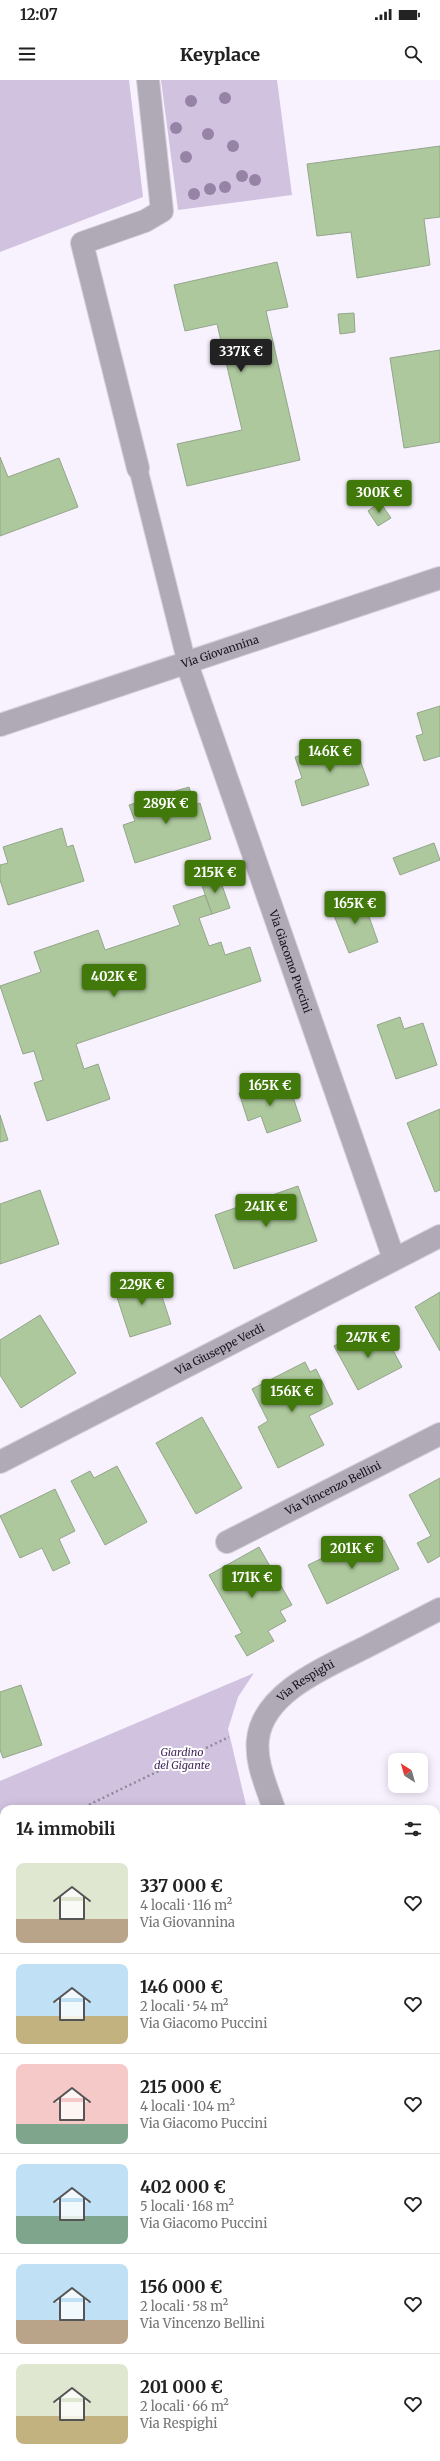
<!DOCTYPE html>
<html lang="it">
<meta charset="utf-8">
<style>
body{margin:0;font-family:Merriweather,serif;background:#f2f2f2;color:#222;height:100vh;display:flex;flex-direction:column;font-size:15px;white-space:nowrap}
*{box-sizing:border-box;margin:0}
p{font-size:13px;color:#767676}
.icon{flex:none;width:22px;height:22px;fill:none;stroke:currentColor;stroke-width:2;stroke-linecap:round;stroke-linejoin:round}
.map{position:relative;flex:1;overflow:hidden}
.details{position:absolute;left:0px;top:1725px;width:440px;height:656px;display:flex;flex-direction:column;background:#fff;border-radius:12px 12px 0 0;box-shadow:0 2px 10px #0003}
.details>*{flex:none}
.needle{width:26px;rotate:323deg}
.buttons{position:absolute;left:388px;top:1673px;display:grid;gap:8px}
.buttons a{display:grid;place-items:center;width:40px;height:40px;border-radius:8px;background:#fff;box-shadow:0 2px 10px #0003;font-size:20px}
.price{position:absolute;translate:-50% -34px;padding:0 9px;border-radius:4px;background:#42790b;color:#fff;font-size:13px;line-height:26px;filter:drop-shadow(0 1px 2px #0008)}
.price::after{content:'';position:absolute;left:50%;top:24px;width:12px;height:9px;margin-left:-6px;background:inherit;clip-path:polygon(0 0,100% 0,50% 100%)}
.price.current{background:#222;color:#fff}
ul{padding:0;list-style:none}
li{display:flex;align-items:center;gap:12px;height:100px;padding:0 16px}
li+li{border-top:1px solid #e0e0e0}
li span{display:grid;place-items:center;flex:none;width:112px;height:80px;border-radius:8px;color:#555}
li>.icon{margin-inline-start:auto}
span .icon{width:48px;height:48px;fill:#fffc;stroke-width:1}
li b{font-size:17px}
h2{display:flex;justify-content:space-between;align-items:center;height:48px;padding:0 16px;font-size:17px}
.status{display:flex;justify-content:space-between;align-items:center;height:28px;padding:0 20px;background:#fff;direction:ltr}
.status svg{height:11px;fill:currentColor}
header{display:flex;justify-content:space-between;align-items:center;height:52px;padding:0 16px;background:#fff;font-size:18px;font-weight:800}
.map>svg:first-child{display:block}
</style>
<div class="status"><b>12:07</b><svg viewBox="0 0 49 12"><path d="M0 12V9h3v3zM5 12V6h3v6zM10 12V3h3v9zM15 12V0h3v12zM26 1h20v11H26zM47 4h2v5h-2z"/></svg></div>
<header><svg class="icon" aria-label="menu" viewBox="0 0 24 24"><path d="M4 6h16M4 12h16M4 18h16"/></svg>Keyplace<svg class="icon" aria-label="search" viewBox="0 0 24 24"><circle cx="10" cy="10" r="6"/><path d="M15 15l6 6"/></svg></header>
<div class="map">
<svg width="440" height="2381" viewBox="0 0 440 2381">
<rect width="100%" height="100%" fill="#f8f2ff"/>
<g fill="#d1c3e0">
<path d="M0,0h129l14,117 -143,55z"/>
<path d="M161,0h116l15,115 -114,15z"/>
<path d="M254,1593l-16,24 -10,32 19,80h-243v149l-4,1v-178z"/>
<path d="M307,2377h124v1l-8,3h-115z"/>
</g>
<g fill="#adc89d" stroke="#94a68a">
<path d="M440,66v71l-16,2 6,46 -73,13 -6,-46 -34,4 -10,-72z"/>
<path d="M277,182l11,45 -22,4 34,149 -113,26 -10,-42 65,-14 -25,-106 -32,7 -11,-46z"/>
<path d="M354,233l1,19 -15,2 -2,-20z"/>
<path d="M440,270v92l-36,6 -14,-90z"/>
<path d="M0,377l8,20 51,-19 19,49 -78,29z"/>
<path d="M380,422l11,16 -13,8 -10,-15z"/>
<path d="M440,626v50l-16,5 -8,-25 7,-2 -6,-21z"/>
<path d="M353,660l16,45 -67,21 -7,-25 7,-3 -7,-21z"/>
<path d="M189,707l6,18 5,-2 11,36 -76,24 -12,-38 12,-4 -6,-16z"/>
<path d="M62,748l5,19 6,-2 11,36 -76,24 -8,-25v-15l8,-2 -5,-16z"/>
<path d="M434,763l6,17 -40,15 -7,-17z"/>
<path d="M218,794l12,34 -18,6 -12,-34z"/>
<path d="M205,815l7,19 -13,4 10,28 12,-4 4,13 25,-8 11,34 -185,63 8,25 14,-5 12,35 -63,22 -13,-38 9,-3 -9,-29 -11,3 -23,-68 41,-14 -7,-20 64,-22 7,20 75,-25 -7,-19z"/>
<path d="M362,817l16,45 -29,11 -18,-45z"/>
<path d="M400,937l4,12 19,-6 14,42 -41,14 -19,-54z"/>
<path d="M271,1001l5,12 14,-5 11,33 -34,12 -6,-17 -13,5 -9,-28z"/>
<path d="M440,1029v81l-5,2 -28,-69z"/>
<path d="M0,1035l8,25 -8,2z"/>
<path d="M298,1106l19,55 -83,28 -19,-54z"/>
<path d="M40,1110l19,54 -59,20v-60z"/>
<path d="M155,1195l16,49 -41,13 -16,-49z"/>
<path d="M440,1212v59l-25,-44z"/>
<path d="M40,1235l36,58 -55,35 -21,-33v-35z"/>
<path d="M383,1252l19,35 -44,23 -24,-44 24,-13 5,9z"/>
<path d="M305,1282l5,10 6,-3 17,35 -24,12 15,29 -46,23 -20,-41 10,-6 -16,-32z"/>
<path d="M202,1337l40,71 -46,26 -40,-71z"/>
<path d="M117,1386l30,56 -42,23 -34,-64 19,-10 4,7z"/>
<path d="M440,1398v78l-12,7 -11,-20 14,-7 -22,-41z"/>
<path d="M55,1409l20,42 -16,8 11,24 -17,8 -11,-23 -22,10 -20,-42z"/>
<path d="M384,1460l15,29 -72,35 -19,-39 48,-23 5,10z"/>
<path d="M259,1467l33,58 -12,6 6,10 -18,10 6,10 -27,15 -12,-20 7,-3 -33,-58z"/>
<path d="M21,1605l21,60 -39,13 -3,-8v-58z"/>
<path d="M436,1761l4,12v100l-4,1z"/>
<path d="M440,1937v33l-4,1v-32z"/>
<path d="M4,2202v175h79l1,4h-84v-177z"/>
<path d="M194,2377h79l1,4h-79z"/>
</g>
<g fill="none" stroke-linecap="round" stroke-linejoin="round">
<g stroke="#d4cedb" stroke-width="20">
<path id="service" d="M138,388l49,196"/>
</g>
<g stroke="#d4cedb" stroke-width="24">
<path id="pedestrian" d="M138,388l-56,-225 63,-22 17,-10 -14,-131"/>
</g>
<g stroke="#d4cedb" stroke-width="24">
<g id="minor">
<path id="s1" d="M187,584l207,595"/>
<path id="s2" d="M0,1382l440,-226"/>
<path id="s3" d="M227,1462l213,-108"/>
<path id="s4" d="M274,1729c-7,-22 -19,-46 -16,-70 5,-47 70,-73 106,-91 25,-13 51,-26 76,-39"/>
<path d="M436,2216l4,12"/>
<path d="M294,2377l1,4"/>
</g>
</g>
<g stroke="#d4cedb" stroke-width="24">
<g id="tertiary">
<path id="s5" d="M0,645l440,-147"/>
</g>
</g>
<g stroke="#8f8a96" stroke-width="2.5" stroke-dasharray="2 3" stroke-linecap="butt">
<path d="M80,1729l149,-72"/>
<path d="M0,1754l4,2"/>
<path d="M0,1785l4,-4"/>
</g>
<use href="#service" stroke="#b0aab7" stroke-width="18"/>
<use href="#pedestrian" stroke="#b0aab7" stroke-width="22"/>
<use href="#minor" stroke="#b0aab7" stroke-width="22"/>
<use href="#tertiary" stroke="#b0aab7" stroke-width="22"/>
</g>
<g fill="#9683a6">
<circle cx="225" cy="18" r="6"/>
<circle cx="191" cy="21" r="6"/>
<circle cx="176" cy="48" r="6"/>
<circle cx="208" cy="54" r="6"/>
<circle cx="233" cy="66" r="6"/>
<circle cx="186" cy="77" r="6"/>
<circle cx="242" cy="96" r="6"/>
<circle cx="255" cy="100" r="6"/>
<circle cx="225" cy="107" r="6"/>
<circle cx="210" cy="109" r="6"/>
<circle cx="194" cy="114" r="6"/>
</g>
<g text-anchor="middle" stroke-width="4" stroke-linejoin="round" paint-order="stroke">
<g font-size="11" fill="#17121c" stroke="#fff">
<text dy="4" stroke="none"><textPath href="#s5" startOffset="232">Via Giovannina</textPath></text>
<text dy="4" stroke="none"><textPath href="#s1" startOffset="315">Via Giacomo Puccini</textPath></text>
<text dy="4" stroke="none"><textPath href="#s2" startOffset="247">Via Giuseppe Verdi</textPath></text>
<text dy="4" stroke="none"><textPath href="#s3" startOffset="119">Via Vincenzo Bellini</textPath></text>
<text dy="4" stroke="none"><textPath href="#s4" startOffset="151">Via Respighi</textPath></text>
</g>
<g font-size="11" font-style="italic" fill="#45285e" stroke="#fff">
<text x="182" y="1676">Giardino<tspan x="182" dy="13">del Gigante</tspan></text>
</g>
</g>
</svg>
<div class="buttons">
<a><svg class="needle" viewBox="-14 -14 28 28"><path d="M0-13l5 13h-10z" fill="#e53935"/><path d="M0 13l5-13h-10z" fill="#767676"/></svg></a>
</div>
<b class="price current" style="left:241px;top:293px">337K €</b>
<b class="price" style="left:379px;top:434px">300K €</b>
<b class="price" style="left:330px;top:693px">146K €</b>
<b class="price" style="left:166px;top:745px">289K €</b>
<b class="price" style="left:215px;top:814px">215K €</b>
<b class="price" style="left:355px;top:845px">165K €</b>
<b class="price" style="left:114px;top:918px">402K €</b>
<b class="price" style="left:270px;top:1027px">165K €</b>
<b class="price" style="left:266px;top:1148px">241K €</b>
<b class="price" style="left:142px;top:1226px">229K €</b>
<b class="price" style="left:368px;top:1279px">247K €</b>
<b class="price" style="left:292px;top:1333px">156K €</b>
<b class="price" style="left:352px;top:1490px">201K €</b>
<b class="price" style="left:252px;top:1519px">171K €</b>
<section class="details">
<h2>14 immobili<svg class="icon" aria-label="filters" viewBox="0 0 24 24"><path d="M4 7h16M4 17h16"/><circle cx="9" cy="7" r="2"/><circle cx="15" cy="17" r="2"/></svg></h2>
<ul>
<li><span style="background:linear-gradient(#dfe7d0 70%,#b9a48a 0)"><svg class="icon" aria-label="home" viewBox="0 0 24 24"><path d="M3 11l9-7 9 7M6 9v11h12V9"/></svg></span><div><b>337 000 €</b><p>4 locali · 116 m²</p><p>Via Giovannina</p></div><svg class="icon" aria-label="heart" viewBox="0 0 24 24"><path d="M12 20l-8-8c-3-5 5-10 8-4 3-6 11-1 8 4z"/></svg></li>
<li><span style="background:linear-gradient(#bfe0f5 65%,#c2b280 0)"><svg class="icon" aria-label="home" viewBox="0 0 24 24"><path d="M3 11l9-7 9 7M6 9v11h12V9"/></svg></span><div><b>146 000 €</b><p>2 locali · 54 m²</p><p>Via Giacomo Puccini</p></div><svg class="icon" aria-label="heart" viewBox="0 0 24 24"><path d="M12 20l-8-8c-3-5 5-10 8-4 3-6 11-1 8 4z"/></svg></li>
<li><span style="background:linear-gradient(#f6c9c9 75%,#7fa58c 0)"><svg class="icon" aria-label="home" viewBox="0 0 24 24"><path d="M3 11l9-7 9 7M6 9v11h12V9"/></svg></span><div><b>215 000 €</b><p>4 locali · 104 m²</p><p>Via Giacomo Puccini</p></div><svg class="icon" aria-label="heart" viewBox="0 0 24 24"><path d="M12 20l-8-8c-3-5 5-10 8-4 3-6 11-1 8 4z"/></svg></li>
<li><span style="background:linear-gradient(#bfe0f5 65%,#7fa58c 0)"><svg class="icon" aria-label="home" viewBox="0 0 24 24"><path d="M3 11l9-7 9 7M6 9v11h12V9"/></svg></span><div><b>402 000 €</b><p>5 locali · 168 m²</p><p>Via Giacomo Puccini</p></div><svg class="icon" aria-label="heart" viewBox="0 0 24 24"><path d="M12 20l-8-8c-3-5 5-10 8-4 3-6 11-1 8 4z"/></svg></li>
<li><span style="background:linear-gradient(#bfe0f5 70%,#b9a48a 0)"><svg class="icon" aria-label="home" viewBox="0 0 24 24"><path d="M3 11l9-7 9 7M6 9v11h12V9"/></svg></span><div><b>156 000 €</b><p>2 locali · 58 m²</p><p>Via Vincenzo Bellini</p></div><svg class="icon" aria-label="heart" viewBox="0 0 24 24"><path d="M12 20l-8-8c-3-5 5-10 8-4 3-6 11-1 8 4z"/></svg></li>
<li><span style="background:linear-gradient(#dfe7d0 65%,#c2b280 0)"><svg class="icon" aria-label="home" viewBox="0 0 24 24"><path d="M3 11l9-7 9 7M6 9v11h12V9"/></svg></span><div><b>201 000 €</b><p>2 locali · 66 m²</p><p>Via Respighi</p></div><svg class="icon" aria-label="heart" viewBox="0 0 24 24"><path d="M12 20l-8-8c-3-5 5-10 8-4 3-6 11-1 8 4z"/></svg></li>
</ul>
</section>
</div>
